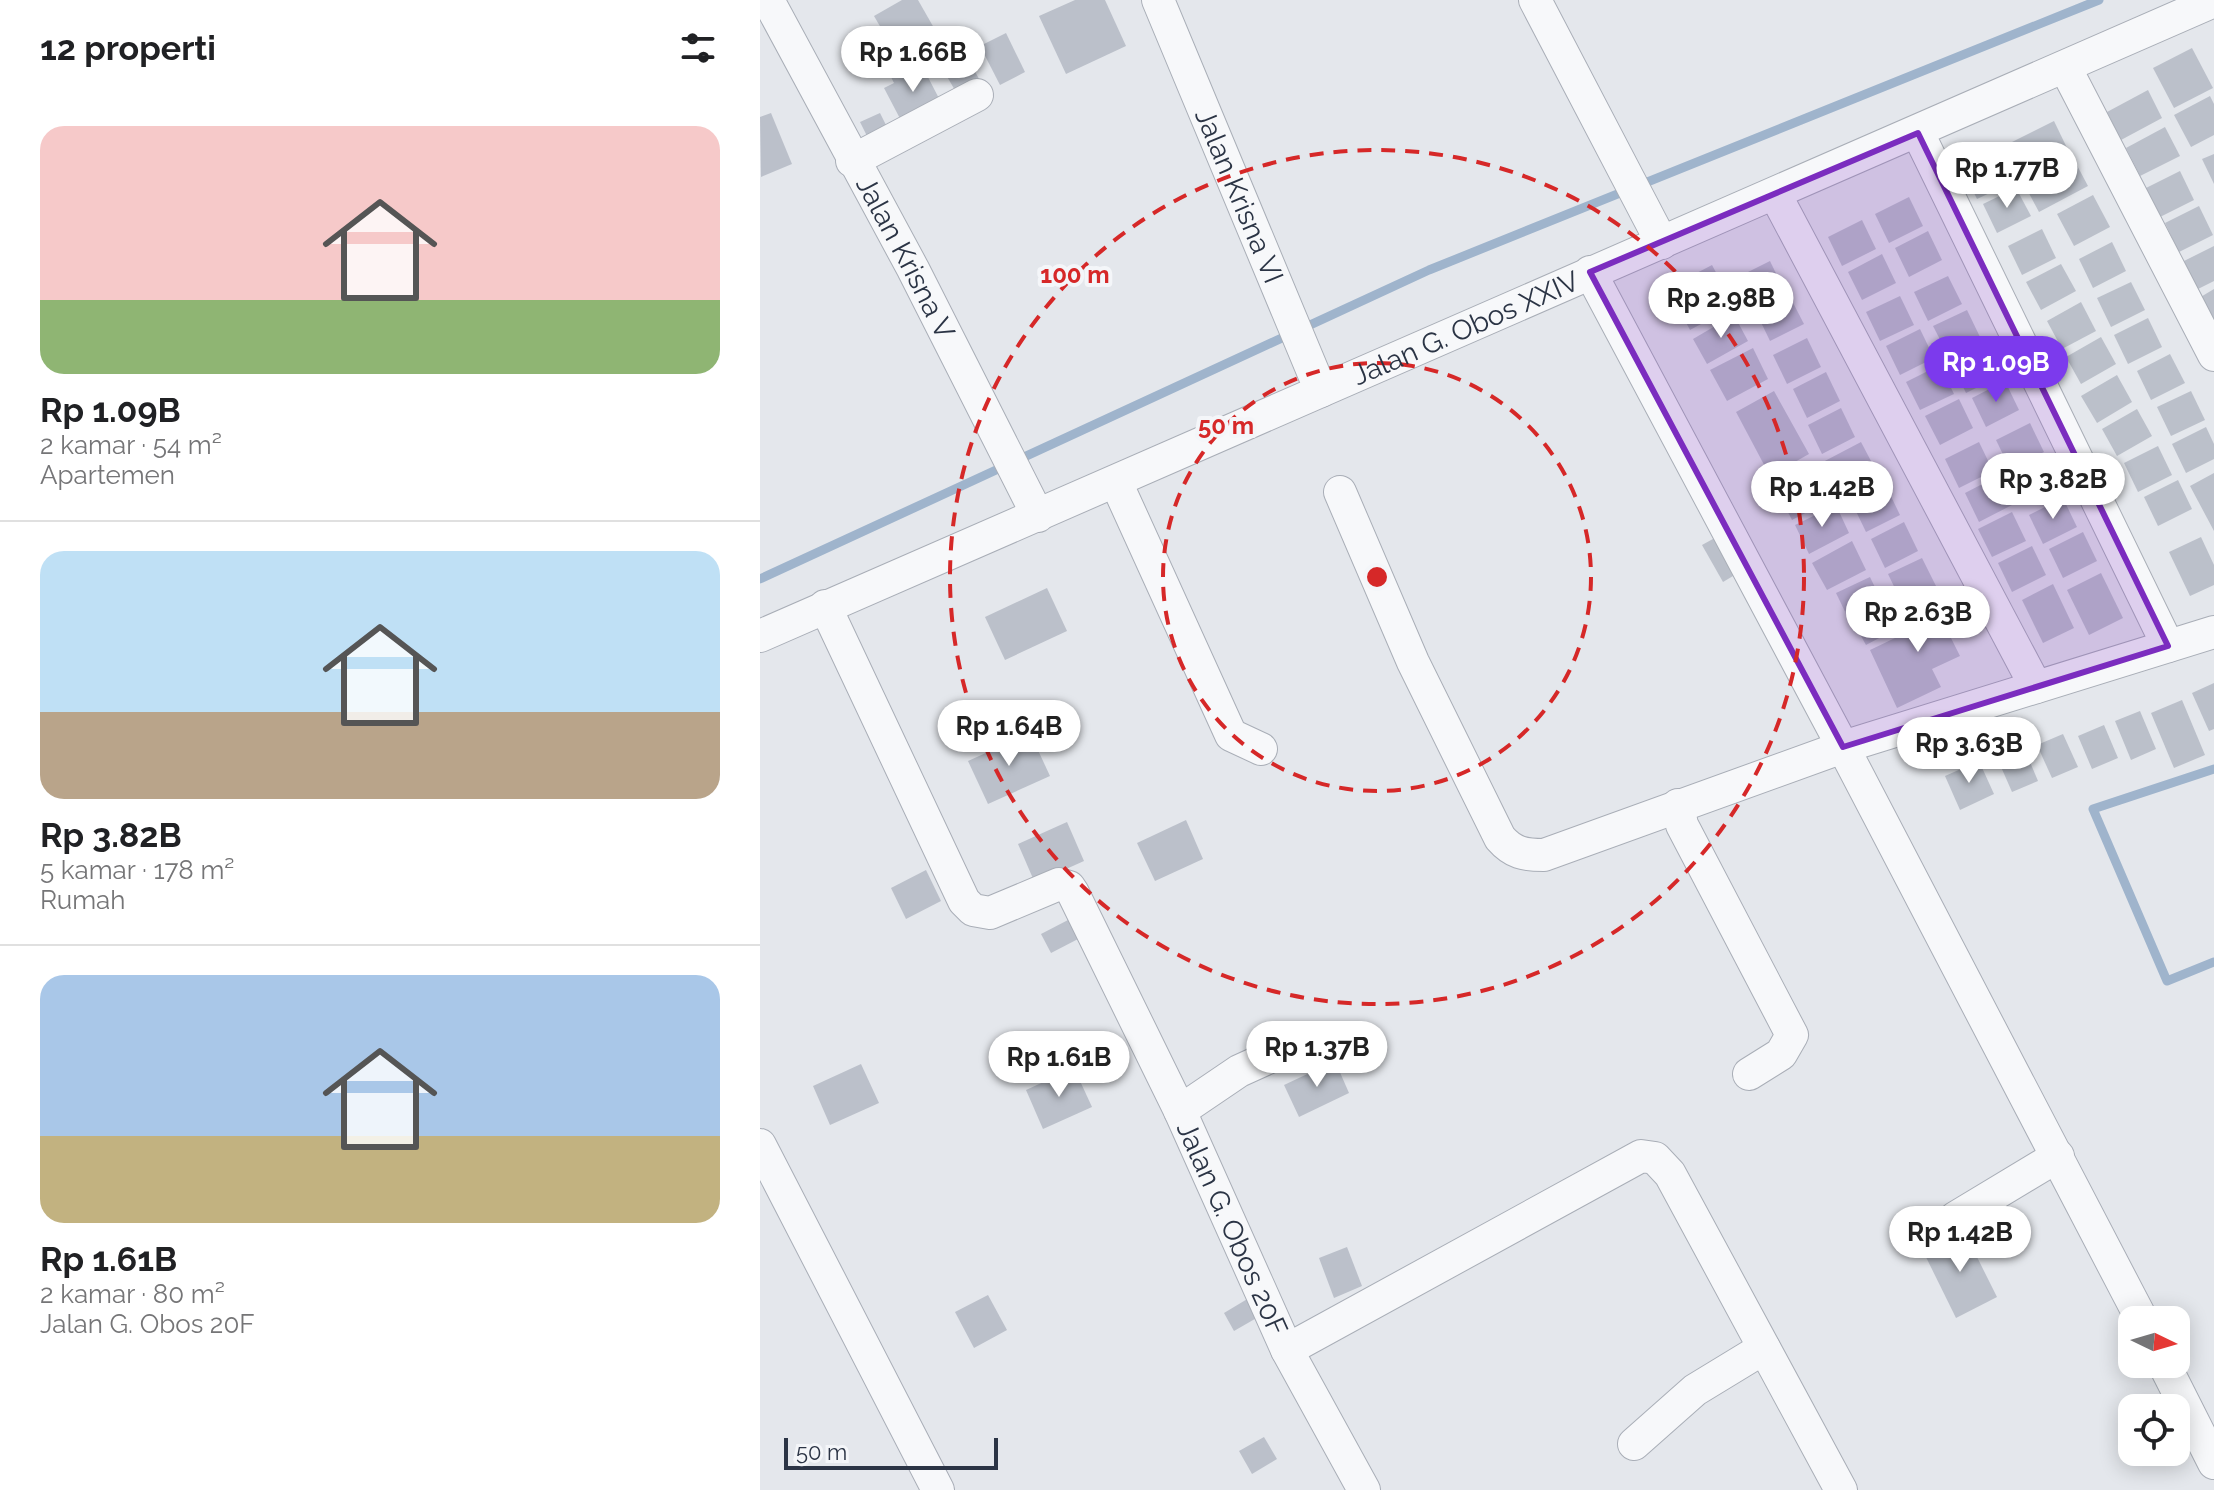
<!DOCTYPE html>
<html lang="id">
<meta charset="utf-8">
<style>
body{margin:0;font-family:Raleway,sans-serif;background:#f2f2f2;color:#202124;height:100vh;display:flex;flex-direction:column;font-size:30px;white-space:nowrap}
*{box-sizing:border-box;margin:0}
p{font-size:26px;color:#757577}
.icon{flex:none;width:44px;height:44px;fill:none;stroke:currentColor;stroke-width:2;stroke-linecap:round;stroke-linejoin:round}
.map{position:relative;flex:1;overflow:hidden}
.drawer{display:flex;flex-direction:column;background:#fff;width:760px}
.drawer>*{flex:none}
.needle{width:52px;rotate:95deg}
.fabs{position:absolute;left:1358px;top:1306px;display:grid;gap:16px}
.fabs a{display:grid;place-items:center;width:72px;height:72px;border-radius:16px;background:#fff;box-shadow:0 4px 20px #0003;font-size:40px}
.scale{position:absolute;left:24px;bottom:20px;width:214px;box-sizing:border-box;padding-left:8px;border:4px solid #2b3445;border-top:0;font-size:22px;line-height:28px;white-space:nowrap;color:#2b3445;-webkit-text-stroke:6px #f4f6f9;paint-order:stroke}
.price{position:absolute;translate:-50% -68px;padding:0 18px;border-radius:28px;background:#fff;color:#222;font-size:26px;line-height:52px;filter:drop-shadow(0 2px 4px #0008)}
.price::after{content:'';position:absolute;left:50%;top:48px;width:24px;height:18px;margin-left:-12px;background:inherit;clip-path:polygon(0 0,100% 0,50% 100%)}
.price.active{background:#7c3aed;color:#fff}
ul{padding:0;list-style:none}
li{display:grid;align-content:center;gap:16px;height:424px;padding:0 40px}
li+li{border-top:2px solid #e0e0e0}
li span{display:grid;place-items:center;height:248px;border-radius:24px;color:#555}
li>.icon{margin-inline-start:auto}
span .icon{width:144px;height:144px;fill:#fffc;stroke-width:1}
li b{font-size:34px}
h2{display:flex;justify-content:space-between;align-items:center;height:96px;padding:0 40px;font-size:34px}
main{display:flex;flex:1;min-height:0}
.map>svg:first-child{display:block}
</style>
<main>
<section class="drawer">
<h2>12 properti<svg class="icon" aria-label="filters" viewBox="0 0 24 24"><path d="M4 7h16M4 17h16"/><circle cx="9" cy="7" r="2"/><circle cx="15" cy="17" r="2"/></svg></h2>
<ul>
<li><span style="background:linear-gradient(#f6c9c9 70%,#8fb573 0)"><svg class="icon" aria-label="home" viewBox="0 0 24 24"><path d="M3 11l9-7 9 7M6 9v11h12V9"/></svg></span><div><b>Rp 1.09B</b><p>2 kamar · 54 m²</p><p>Apartemen</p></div></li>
<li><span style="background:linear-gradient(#bfe0f5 65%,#b9a48a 0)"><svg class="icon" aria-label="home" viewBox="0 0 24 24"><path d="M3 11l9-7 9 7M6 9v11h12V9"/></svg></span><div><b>Rp 3.82B</b><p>5 kamar · 178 m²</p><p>Rumah</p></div></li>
<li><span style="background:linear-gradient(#a9c7e8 65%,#c2b280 0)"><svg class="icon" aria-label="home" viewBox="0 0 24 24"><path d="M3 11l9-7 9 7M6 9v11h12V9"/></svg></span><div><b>Rp 1.61B</b><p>2 kamar · 80 m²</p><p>Jalan G. Obos 20F</p></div></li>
</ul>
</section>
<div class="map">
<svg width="1454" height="1490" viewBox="0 0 1454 1490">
<rect width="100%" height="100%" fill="#e4e7ec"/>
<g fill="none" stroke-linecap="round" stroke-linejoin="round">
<g stroke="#9fb4cc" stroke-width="9">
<path d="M0,579l669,-309 670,-270"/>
<path d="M1454,769l-121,40 74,172 47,-19"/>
</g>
</g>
<g fill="#bbc0ca">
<path d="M142,0h16l16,28 -40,22 -20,-34z"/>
<path d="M315,0h30l21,46 -60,28 -27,-58z"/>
<path d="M246,33l19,39 -25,13 -20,-39z"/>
<path d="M1432,48l21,40 -39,20 -21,-40z"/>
<path d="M202,49l20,35 -23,13 -20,-34z"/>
<path d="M157,56l28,54 -39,20 -22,-42 10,-5 -6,-12z"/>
<path d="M1388,90l14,28 -41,22 -14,-28z"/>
<path d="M1450,96l4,8v31l-23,12 -17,-32z"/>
<path d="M11,113l21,51 -31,13 -1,-60z"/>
<path d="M120,113l10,20 -20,9 -10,-20z"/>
<path d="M1294,121l14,29 -45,23 -15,-29z"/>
<path d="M1405,127l15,29 -40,20 -14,-28z"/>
<path d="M1237,154l14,29 -34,16 -14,-28z"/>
<path d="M1454,154v30l-12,-25z"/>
<path d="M1312,156l16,30 -49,26 -16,-30z"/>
<path d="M1420,171l14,29 -34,17 -14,-29z"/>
<path d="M1256,188l15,28 -34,17 -14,-29z"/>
<path d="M1333,195l17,32 -36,19 -17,-32z"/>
<path d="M1149,197l14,29 -34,17 -14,-29z"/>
<path d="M1439,206l14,29 -34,17 -14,-29z"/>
<path d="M1102,220l14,29 -34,17 -14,-29z"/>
<path d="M1282,229l14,29 -34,17 -14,-29z"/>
<path d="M1168,231l14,29 -33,17 -14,-29z"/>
<path d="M1352,242l14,29 -33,17 -14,-29z"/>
<path d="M1454,246v35l-16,8 -14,-28z"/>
<path d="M1122,254l14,29 -34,17 -14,-28z"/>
<path d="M1010,261l14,29 -34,17 -14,-29z"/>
<path d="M1301,264l15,27 -35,19 -15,-28z"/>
<path d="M952,265l22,41 -44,24 -22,-42z"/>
<path d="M1188,276l14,28 -34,17 -14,-29z"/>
<path d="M1371,282l14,28 -34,17 -14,-29z"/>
<path d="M1454,289v37l-15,-28z"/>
<path d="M1029,295l15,29 -34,17 -14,-29z"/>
<path d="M1140,296l14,29 -34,16 -14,-29z"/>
<path d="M1321,302l15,29 -34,18 -15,-28z"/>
<path d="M1207,310l14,29 -33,16 -15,-29z"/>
<path d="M974,315l14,26 -41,23 -14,-25z"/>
<path d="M1388,318l14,29 -34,17 -14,-29z"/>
<path d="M1160,329l14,29 -34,17 -14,-29z"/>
<path d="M1341,337l15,27 -35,20 -15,-27z"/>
<path d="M1047,338l14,29 -34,17 -14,-29z"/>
<path d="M1225,347l15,29 -34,17 -14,-29z"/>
<path d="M993,348l15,31 -41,22 -17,-31z"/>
<path d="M1410,354l15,29 -34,17 -14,-29z"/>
<path d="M1180,365l14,29 -34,16 -14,-28z"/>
<path d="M1066,372l14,29 -33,17 -14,-29z"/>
<path d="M1357,375l15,27 -35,21 -16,-27z"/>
<path d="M1245,381l14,29 -33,17 -14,-29z"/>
<path d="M1014,391l35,63 -39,22 -34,-64z"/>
<path d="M1431,391l14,29 -34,16 -14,-29z"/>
<path d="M1199,399l14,29 -33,17 -15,-29z"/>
<path d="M1081,408l14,29 -33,17 -14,-29z"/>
<path d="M1377,409l15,27 -35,20 -15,-27z"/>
<path d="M1270,423l14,29 -34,17 -14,-29z"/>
<path d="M1446,427l8,17v15l-28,14 -14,-29z"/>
<path d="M1101,442l20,38 -40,21 -20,-38z"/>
<path d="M1219,442l14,29 -34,17 -14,-29z"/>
<path d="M1398,446l14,29 -34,17 -14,-29z"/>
<path d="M1289,457l15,29 -34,17 -14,-29z"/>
<path d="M1057,470l15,29 -40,21 -15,-29z"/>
<path d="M1454,473v58l-24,-45z"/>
<path d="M1238,476l14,29 -33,17 -14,-29z"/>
<path d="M1418,480l14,29 -34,17 -14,-29z"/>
<path d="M1126,486l14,29 -34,17 -14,-29z"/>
<path d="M1303,498l14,29 -34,17 -14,-29z"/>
<path d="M1076,505l13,28 -40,21 -14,-29z"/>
<path d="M1252,512l14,29 -34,16 -14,-28z"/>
<path d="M1144,522l14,29 -33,17 -14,-29z"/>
<path d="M1323,532l14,29 -34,17 -14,-29z"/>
<path d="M962,534l21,36 -20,12 -21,-37z"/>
<path d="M1441,537l13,28v20l-24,11 -21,-44z"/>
<path d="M1092,541l14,29 -39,20 -15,-27z"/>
<path d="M1272,546l14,29 -34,17 -14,-29z"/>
<path d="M1162,558l14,28 -34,17 -14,-29z"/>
<path d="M1341,573l22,45 -34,17 -22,-45z"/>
<path d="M1110,577l14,29 -34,16 -14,-29z"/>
<path d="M1293,584l21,44 -31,15 -21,-43z"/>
<path d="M287,588l20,43 -62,29 -20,-43z"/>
<path d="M1192,596l10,22 -17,8 15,30 -28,13 9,18 -44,21 -27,-58 52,-25 -5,-12z"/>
<path d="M1128,610l10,18 -32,17 -10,-18z"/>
<path d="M1454,683v46l-5,2 -17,-38z"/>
<path d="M1422,700l23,55 -31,13 -23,-55z"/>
<path d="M1380,711l16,38 -25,11 -16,-39z"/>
<path d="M1344,725l14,33 -26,11 -14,-33z"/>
<path d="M270,733l20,43 -62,28 -20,-43z"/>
<path d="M1303,734l15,33 -26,11 -15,-33z"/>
<path d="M1264,748l14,33 -26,11 -14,-32z"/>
<path d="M1219,761l15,33 -34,16 -15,-34z"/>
<path d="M426,820l17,39 -48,22 -18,-38z"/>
<path d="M307,822l17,39 -49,22 -17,-39z"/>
<path d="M166,870l15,31 -35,18 -15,-31z"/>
<path d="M310,919l10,19 -29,15 -10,-19z"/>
<path d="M575,1061l14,32 -50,24 -15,-32z"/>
<path d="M101,1064l18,39 -49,22 -17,-39z"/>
<path d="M314,1068l18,39 -49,22 -17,-39z"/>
<path d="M1204,1231l33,66 -41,21 -33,-67z"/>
<path d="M587,1247l15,39 -28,12 -15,-40z"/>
<path d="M228,1295l19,35 -33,18 -19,-36z"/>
<path d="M489,1298l11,18 -26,15 -10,-18z"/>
<path d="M504,1437l13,22 -25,15 -13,-23z"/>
</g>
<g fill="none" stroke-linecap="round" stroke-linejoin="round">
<g stroke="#a9aeb7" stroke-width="34">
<g id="minor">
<path id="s1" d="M8,0l145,269 125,247"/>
<path id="s2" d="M398,0l163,391"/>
<path d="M775,0l127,243"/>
<path d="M1305,67l149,288"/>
<path d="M1158,133l250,513"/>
<path d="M92,161l125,-66"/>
<path d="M1015,194l261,493"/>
<path d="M830,272l253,475 299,573"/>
<path d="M356,482l115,253 30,14"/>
<path d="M580,492l73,170 87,176c13,15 24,17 44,17l299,-108 371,-115"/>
<path id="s3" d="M65,606l139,295 9,9 17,3 69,-29 10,3 4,6 107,218 107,239 77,140"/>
<path id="s4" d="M0,636l1454,-635"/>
<path d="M918,805l4,20 110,210 -11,19 -32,20"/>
<path d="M420,1111l59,-40 44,-20"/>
<path d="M0,1145l178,345"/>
<path d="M1195,1218l103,-62"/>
<path d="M527,1350l354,-194 14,2 15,16 171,316"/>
<path d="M1404,1364l50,99"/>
<path d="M874,1444l61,-54 69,-42"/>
</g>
</g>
<use href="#minor" stroke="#f7f8fa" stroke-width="32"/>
</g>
<path fill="#7b2cbf" fill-opacity="0.2" stroke="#7b2cbf" stroke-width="6" stroke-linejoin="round" d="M1158,133l250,513 -325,101 -253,-475z"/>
<g fill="none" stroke="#d62828" stroke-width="4" stroke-dasharray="14 10">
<circle cx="617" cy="577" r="214"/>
<circle cx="617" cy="577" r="427"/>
</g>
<g text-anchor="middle" stroke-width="8" stroke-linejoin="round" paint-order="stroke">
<g font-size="28" fill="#2b3445" stroke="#f4f6f9">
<text dy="10" stroke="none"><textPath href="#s2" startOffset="212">Jalan Krisna VI</textPath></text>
<text dy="10" stroke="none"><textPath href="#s1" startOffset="292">Jalan Krisna V</textPath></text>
<text dy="10" stroke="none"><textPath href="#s4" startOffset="770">Jalan G. Obos XXIV</textPath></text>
<text dy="10" stroke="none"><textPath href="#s3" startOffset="820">Jalan G. Obos 20F</textPath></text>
</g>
</g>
<circle cx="617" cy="577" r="12" fill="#d62828" stroke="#f4f6f9" stroke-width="4"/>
<g font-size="24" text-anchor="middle" font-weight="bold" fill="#d62828" stroke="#f4f6f9" stroke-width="8" stroke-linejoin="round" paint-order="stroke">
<text x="315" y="283">100 m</text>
<text x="466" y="434">50 m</text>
</g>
</svg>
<div class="fabs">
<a><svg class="needle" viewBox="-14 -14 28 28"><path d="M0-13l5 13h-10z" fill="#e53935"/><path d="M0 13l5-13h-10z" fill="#757577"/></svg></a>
<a><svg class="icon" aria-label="locate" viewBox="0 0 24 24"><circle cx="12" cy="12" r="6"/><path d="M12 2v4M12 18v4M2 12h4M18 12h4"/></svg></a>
</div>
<div class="scale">50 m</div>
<b class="price" style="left:153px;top:94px">Rp 1.66B</b>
<b class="price" style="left:1247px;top:210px">Rp 1.77B</b>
<b class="price" style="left:961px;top:340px">Rp 2.98B</b>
<b class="price active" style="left:1236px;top:404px">Rp 1.09B</b>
<b class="price" style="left:1293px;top:521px">Rp 3.82B</b>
<b class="price" style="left:1062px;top:529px">Rp 1.42B</b>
<b class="price" style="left:1158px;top:654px">Rp 2.63B</b>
<b class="price" style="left:249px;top:768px">Rp 1.64B</b>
<b class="price" style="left:1209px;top:785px">Rp 3.63B</b>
<b class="price" style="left:557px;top:1089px">Rp 1.37B</b>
<b class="price" style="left:299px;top:1099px">Rp 1.61B</b>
<b class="price" style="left:1200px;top:1274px">Rp 1.42B</b>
</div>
</main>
